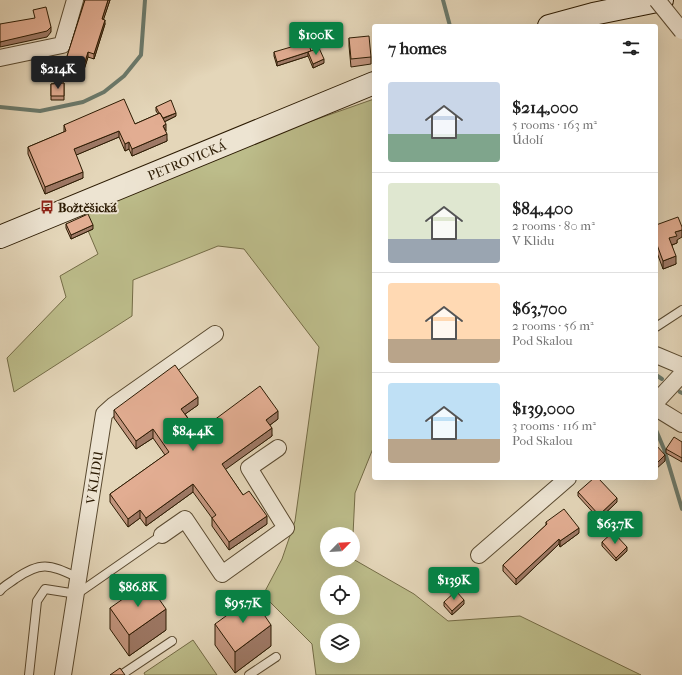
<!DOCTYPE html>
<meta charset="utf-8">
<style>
body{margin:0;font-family:"IM FELL French Canon",serif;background:#f6f6f6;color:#222;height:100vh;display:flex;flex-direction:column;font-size:15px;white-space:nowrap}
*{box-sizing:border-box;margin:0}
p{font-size:13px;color:#767676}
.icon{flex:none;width:22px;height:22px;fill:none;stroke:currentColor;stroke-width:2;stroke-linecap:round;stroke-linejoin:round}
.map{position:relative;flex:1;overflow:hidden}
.panel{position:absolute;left:372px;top:24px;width:286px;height:456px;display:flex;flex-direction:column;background:#fff;border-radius:4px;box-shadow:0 4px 16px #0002}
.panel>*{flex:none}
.needle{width:26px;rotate:66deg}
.fabs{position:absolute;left:320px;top:527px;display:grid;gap:8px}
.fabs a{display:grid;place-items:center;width:40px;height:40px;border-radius:50%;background:#fff;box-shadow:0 4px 16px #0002;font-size:20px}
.price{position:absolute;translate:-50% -34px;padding:0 9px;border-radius:4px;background:#0b8043;color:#fff;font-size:13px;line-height:26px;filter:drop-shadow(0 1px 2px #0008)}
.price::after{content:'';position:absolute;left:50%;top:24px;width:12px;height:9px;margin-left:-6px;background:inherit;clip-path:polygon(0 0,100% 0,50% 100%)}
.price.on{background:#222;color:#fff}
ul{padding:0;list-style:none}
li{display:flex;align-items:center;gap:12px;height:100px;padding:0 16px}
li+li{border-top:1px solid #e0e0e0}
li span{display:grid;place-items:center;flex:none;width:112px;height:80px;border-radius:4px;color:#555}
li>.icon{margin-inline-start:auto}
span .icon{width:48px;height:48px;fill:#fffc;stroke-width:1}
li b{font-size:17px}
h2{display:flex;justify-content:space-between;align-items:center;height:48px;padding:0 16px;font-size:17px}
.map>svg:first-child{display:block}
</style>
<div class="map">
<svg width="682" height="675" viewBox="0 0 682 675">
<rect width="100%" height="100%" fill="#e4d6b9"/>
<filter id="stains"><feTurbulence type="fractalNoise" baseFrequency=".005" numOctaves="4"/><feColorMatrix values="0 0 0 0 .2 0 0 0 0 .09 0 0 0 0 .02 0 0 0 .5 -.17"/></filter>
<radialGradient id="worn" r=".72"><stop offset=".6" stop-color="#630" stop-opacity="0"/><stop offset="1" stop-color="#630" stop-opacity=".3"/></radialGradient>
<g fill="#bcbc8a" stroke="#746c46" fill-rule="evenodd">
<path d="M374,99v347l-19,47 -2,42 -26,-1v26l26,-1 61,35 34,27 72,-5 121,59h-325l-4,-31 -49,-49 19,-36 13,-38 24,-174 -75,-98 -26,-3 -85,34 -1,36 -118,76 -7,-34 59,-61 -6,-21 38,-22 -17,-40 131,-58zM327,582h26v26h-26zM327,630h26v26h-26z"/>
<path d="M193,640l24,35h-72l-1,-2z"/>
</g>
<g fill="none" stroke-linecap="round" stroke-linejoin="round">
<g stroke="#6b7a6c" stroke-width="4">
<path d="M443,0l7,26"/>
<path d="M0,107l40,4 43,-9 21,-10 20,-16 17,-21 4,-55"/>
<path d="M656,375l6,4"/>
<path d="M680,392l2,1"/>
<path d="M656,430l8,19 18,60"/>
</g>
<g stroke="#5a4a30" stroke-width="10">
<g id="service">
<path d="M656,327l26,-17"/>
<path d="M0,591c3,-5 10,-8 15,-12 27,-19 35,-14 64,-1"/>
<path d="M29,675l8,-74 8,-12 32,5 85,-59"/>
<path d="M121,675l51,-34"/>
<path d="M249,675l27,-18"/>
</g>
</g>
<g stroke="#5a4a30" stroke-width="18">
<g id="minor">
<path d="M0,58l62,-13 13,-45"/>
<path d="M656,355l26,11"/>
<path d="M656,402l26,-28"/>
<path d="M656,408l26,16"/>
<path d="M162,535l23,-16 37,55 64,-46 -37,-60 29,-20"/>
<path d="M479,555l89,-77"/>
<path id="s1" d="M63,675l41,-261 10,-9 101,-71"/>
</g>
</g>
<g stroke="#2c1b03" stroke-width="24">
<g id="secondary">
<path d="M549,26l44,-12 69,-14"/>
<path id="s2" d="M0,237l374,-154"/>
</g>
</g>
<use href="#service" stroke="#ede4d2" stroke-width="8"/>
<use href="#minor" stroke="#ede4d2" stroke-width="16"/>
<use href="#secondary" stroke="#ede4d2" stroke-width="22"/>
<g stroke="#5a4a30" stroke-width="18" stroke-linecap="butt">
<path id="minor-bridge" d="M657,0l25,31"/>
</g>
<use href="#minor-bridge" stroke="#ede4d2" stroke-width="16"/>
</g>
<g fill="#c2957e" stroke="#2c1b03">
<path d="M85,0h25l-7,20 2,4 -11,35 -6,-2 -7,22 -18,-5v-5z"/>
<path d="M349,38l22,19v7l-20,3 -2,-21z"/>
<path d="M311,51l13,12 -11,5 -5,-12 -31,10 -3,-10v-4z"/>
<path d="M64,83v17h-13v-16z"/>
<path d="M156,107l20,9 -12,6 3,19 -35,15 -3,-7 -4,2 -6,-14 -43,18 7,23 -38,16 -17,-40v-7l36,-15v-7l71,-1 23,-10 -2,-3z"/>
<path d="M66,224l27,5 -22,10 -5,-11z"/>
<path d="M656,225l21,15v3l-5,2 4,19 -13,5 -7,-19z"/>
<path d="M198,405l-13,9 13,18 80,-13 -8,6 2,11 -47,33 18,26 24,29 -38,26 -17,-24v-8l-19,-26 -47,34 -6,-8 -12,9 -18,-25v-8l55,-39 -12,-17 -17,11 -22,-31v-8z"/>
<path d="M682,442v20l-16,-9v-4z"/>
<path d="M578,492l39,10 -18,17 -21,-23z"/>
<path d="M546,522l33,11 -19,14 -1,-3 -43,41 -13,-14v-6l43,-40z"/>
<path d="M602,542l25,9 -11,10 -14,-15z"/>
<path d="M444,602l20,2 -12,11 -8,-9z"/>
<path d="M110,608l56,22 -37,26 -19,-27z"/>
<path d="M215,624l56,22 -36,27 -20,-28z"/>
</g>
<g fill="#9e7966" stroke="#2c1b03">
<path d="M108,0h2l-8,24v-5z"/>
<path d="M105,20v4l-11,35v-5z"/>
<path d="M51,27v5l-4,5 -47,10v-5z"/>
<path d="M311,51l-3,1v4l-31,10v-4z"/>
<path d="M88,52v5l-7,22v-4z"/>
<path d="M324,59v4l-11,5v-4z"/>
<path d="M176,113v3l-14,7v-4z"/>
<path d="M166,124v7l-3,-5z"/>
<path d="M119,131v6l-45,19v-7z"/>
<path d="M167,134v7l-35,15v-7z"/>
<path d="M129,142v7l-4,2v-7z"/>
<path d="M83,172v6l-38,16v-7z"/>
<path d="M93,225v4l-22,10v-4z"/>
<path d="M682,230v7l-5,3v3l-8,3v-8l6,-6z"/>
<path d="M676,256v8l-13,5v-8z"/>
<path d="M198,397v8l-17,12v-8z"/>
<path d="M278,411v8l-12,9v-8z"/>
<path d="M272,428v8l-50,36v-8z"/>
<path d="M153,429v9l-17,11v-8z"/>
<path d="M665,455v6l-9,8v-5z"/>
<path d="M193,484v8l-47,34v-8z"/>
<path d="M617,498v4l-18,17v-4z"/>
<path d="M140,510v8l-12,9v-8z"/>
<path d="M267,516v8l-38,26v-8z"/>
<path d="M579,528v5l-19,14v-6z"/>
<path d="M559,539v5l-43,41v-6z"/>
<path d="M627,547v4l-11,10v-3z"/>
<path d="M464,600v4l-12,11v-4z"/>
<path d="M166,609v21l-37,26v-21z"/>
<path d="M271,625v21l-36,27v-21z"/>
</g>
<g fill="#e2ad92" stroke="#2c1b03">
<path d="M85,0h23l-6,19 3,1 -11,34 -6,-2 -7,23 -18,-6z"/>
<path d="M46,7l5,20 -4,4 -47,11v-18l35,-6 -2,-8z"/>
<path d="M369,36l2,21 -20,2 -2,-21z"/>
<path d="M308,42l3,9 -34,11 -3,-10z"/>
<path d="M319,48l5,11 -11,5 -5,-12z"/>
<path d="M64,83v13h-13v-12z"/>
<path d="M124,99l11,25 25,-11 6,11 -3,2 4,8 -35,15 -3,-7 -4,2 -6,-13 -45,18 9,23 -38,15 -17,-40 38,-16 -2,-6z"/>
<path d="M171,100l5,13 -13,5 -3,-5h-1l-3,-6z"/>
<path d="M88,214l5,11 -22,10 -5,-11z"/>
<path d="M678,217l4,10v3l-7,2 2,4 -8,2 7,18 -13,5 -7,-19v-17z"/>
<path d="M175,365l23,32 -17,12 17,23 62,-46 18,25 -12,9 6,8 -50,36 21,31 6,-4 18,25 -38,26 -17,-24 4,-3 -23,-31 -47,34 -6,-8 -12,9 -18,-25 59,-42 -16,-23 -17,12 -22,-31z"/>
<path d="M674,437l8,5v16l-16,-9z"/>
<path d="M656,445l9,10 -9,9z"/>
<path d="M594,478h4l19,20 -18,17 -21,-23z"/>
<path d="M564,509l15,19 -19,13 -1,-2 -43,40 -13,-14 44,-41 -1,-2z"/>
<path d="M613,532l14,15 -11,11 -14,-16z"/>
<path d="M147,582l19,27 -37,26 -19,-27z"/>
<path d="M456,591l8,9 -12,11 -8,-9z"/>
<path d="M252,597l19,28 -36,27 -20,-28z"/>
<path d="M120,668l5,7h-15z"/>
</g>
<defs>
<g id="bus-bare" transform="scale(1.08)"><path d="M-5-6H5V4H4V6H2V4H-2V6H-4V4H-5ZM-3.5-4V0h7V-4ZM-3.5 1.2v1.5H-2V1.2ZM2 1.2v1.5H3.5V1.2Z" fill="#8f2418" stroke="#ede4d2" stroke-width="2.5" paint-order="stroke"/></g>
</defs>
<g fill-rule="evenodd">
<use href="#bus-bare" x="47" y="207"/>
</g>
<g text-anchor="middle" stroke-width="4" stroke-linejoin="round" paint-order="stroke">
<g font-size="13" fill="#2c1b03" stroke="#ede4d2">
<text dy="5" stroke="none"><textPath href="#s2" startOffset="202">PETROVICKÁ</textPath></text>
<text dy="5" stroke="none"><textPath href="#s1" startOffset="200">V KLIDU</textPath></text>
</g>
<g font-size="13" font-weight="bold" fill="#2c1b03" stroke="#ede4d2" text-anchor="start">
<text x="58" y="212">Božtěšická</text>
</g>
</g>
<rect width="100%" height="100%" filter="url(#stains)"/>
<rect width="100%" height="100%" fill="url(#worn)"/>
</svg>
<div class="fabs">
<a><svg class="needle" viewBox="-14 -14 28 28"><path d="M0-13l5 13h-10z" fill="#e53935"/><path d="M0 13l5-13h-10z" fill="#767676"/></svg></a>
<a><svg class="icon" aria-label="locate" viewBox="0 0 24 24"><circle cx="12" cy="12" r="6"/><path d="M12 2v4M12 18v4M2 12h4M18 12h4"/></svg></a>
<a><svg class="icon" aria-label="layers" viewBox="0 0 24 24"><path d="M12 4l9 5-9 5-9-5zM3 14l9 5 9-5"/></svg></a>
</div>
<b class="price" style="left:316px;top:56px">$100K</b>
<b class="price on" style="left:58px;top:90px">$214K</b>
<b class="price" style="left:193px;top:452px">$84.4K</b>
<b class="price" style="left:615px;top:545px">$63.7K</b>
<b class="price" style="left:454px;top:601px">$139K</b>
<b class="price" style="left:138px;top:608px">$86.8K</b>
<b class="price" style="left:243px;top:624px">$95.7K</b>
<section class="panel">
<h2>7 homes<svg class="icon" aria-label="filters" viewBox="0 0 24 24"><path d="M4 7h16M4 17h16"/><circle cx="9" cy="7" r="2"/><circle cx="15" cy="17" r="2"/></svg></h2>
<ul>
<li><span style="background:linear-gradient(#c9d6e8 65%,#7fa58c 0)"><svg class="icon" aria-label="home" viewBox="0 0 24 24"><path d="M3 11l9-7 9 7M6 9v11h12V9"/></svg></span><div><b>$214,000</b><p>5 rooms · 163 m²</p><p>Údolí</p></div></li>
<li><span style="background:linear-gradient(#dfe7d0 70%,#9aa5b1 0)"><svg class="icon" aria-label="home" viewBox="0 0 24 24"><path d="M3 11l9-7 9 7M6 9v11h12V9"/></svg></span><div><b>$84,400</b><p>2 rooms · 80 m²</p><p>V Klidu</p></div></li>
<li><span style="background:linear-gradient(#ffd9b3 70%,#b9a48a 0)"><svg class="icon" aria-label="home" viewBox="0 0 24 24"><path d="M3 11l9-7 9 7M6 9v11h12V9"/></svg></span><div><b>$63,700</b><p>2 rooms · 56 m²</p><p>Pod Skalou</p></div></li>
<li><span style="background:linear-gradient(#bfe0f5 70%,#b9a48a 0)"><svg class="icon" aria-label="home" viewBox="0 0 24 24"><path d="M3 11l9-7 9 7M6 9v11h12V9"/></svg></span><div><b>$139,000</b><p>3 rooms · 116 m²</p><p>Pod Skalou</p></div></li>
</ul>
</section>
</div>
